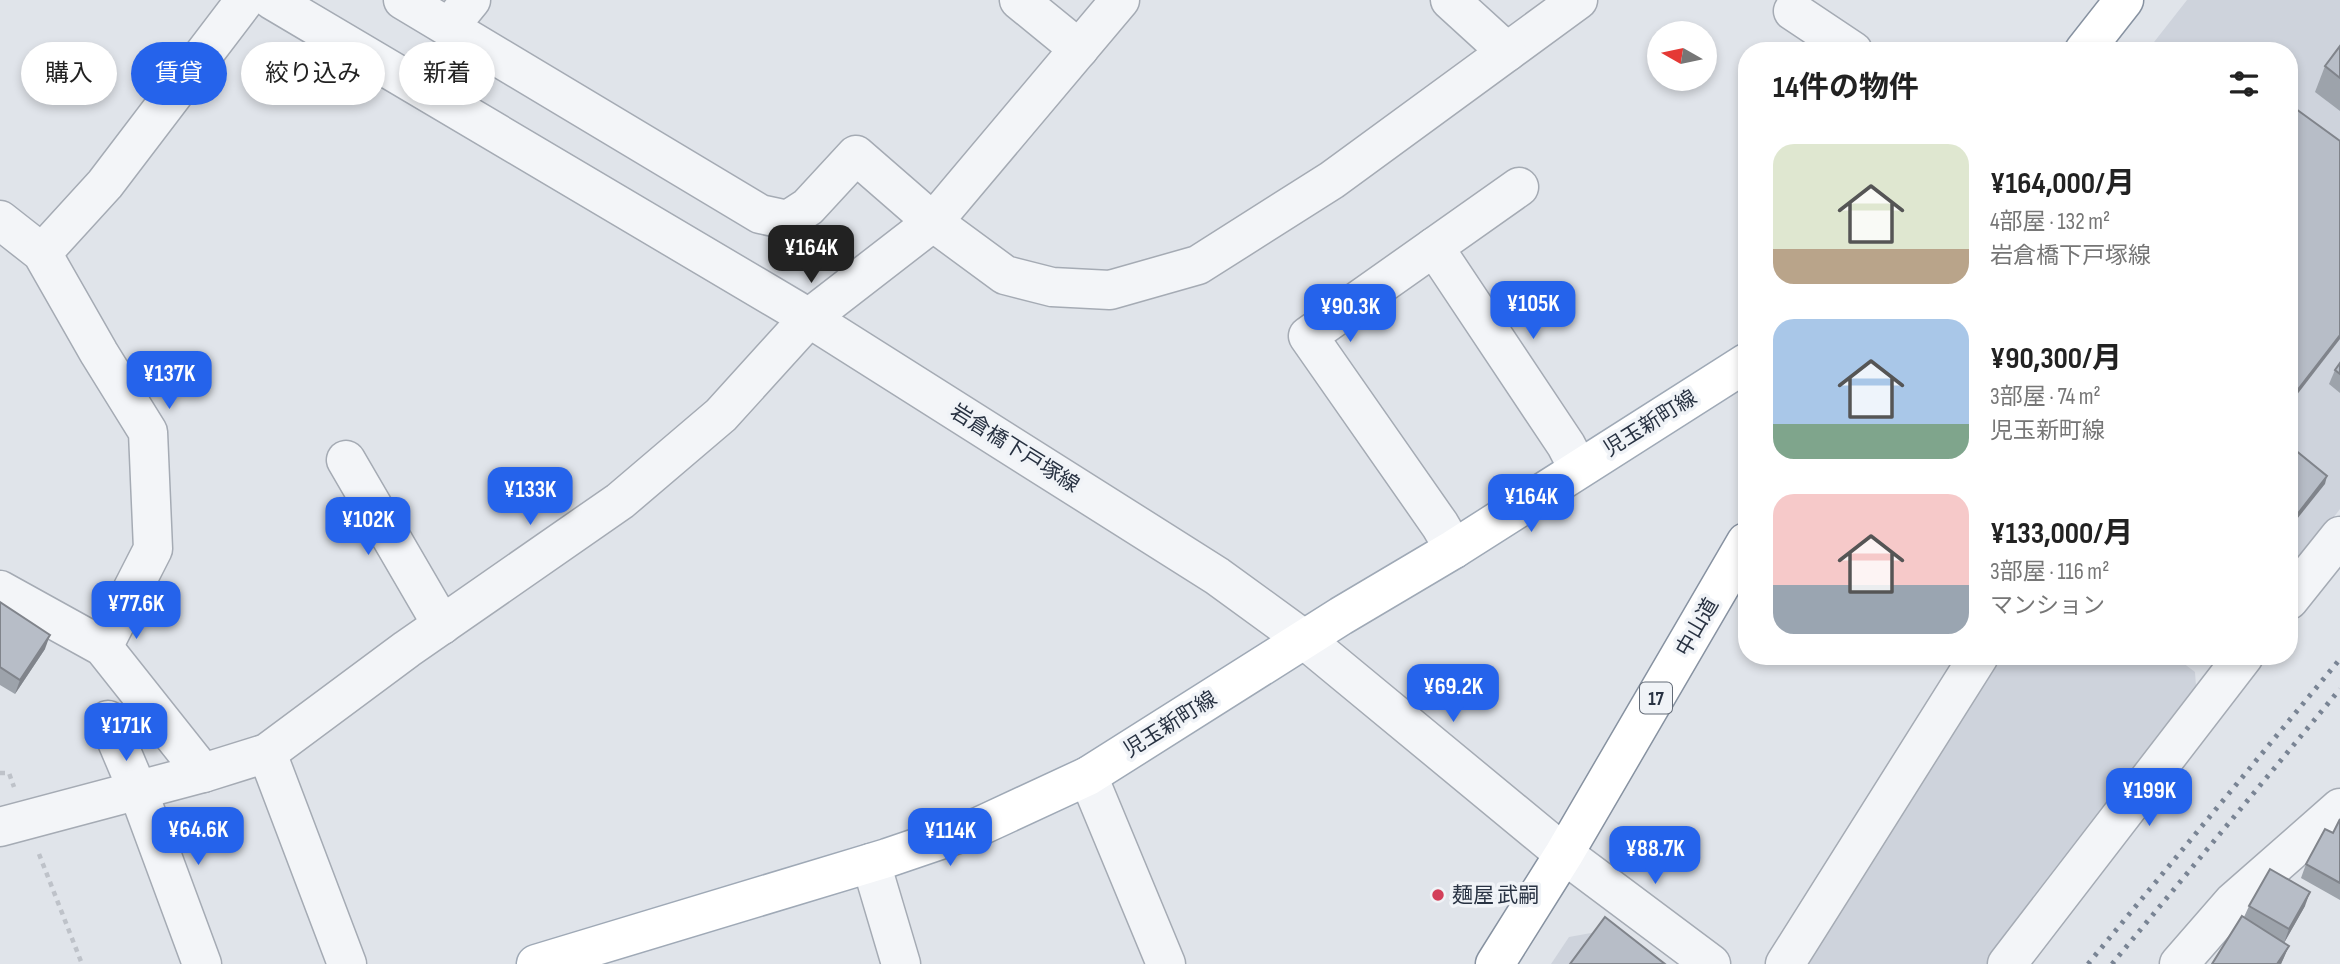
<!DOCTYPE html>
<html lang="ja">
<meta charset="utf-8">
<style>
body{margin:0;font-family:"Sofia Sans Condensed","Noto Sans JP",sans-serif;background:#f2f2f2;color:#222;height:100vh;display:flex;flex-direction:column;font-size:26px;white-space:nowrap}
*{box-sizing:border-box;margin:0}
p{font-size:23px;color:#767676}
.icon{flex:none;width:38px;height:38px;fill:none;stroke:currentColor;stroke-width:2;stroke-linecap:round;stroke-linejoin:round}
.map{position:relative;flex:1;overflow:hidden}
.side{position:absolute;left:1738px;top:42px;width:560px;height:623px;display:flex;flex-direction:column;background:#fff;border-radius:28px;box-shadow:0 4px 10px #0003}
.side>*{flex:none}
.banner{position:absolute;left:21px;top:42px;width:665px;height:63px;display:flex;gap:14px}
.needle{width:46px;rotate:279deg}
.buttons{position:absolute;left:1647px;top:21px;display:grid;gap:14px}
.buttons a{display:grid;place-items:center;width:70px;height:70px;border-radius:50%;background:#fff;box-shadow:0 4px 10px #0003;font-size:35px}
.price{position:absolute;translate:-50% -60px;padding:0 16px;border-radius:14px;background:#2563eb;color:#fff;font-size:23px;line-height:46px;filter:drop-shadow(0 2px 4px #0008)}
.price::after{content:'';position:absolute;left:50%;top:42px;width:21px;height:16px;margin-left:-10px;background:inherit;clip-path:polygon(0 0,100% 0,50% 100%)}
.price.on{background:#222;color:#fff}
ul{padding:0;list-style:none}
li{display:flex;align-items:center;gap:21px;height:175px;padding:0 35px}
li span{display:grid;place-items:center;flex:none;width:196px;height:140px;border-radius:21px;color:#555}
li>.icon{margin-inline-start:auto}
span .icon{width:84px;height:84px;fill:#fffc;stroke-width:1}
li b{font-size:30px}
h2{display:flex;justify-content:space-between;align-items:center;height:84px;padding:0 35px;font-size:30px}
.chip{padding:0 24px;border-radius:32px;background:#fff;box-shadow:0 4px 10px #0003;font-size:24px;line-height:63px}
.chip.on{background:#2563eb;color:#fff}
.map>svg:first-child{display:block}
</style>
<div class="map">
<svg width="2340" height="964" viewBox="0 0 2340 964">
<rect width="100%" height="100%" fill="#e0e4ea"/>
<g fill="#ced3dc">
<path d="M2187,0h153v509l-51,67v-525h-142z"/>
<path d="M1997,656h177l21,16 2,28 -204,264h-189z"/>
<path d="M1602,931l41,33h-92l18,-27z"/>
</g>
<g fill="none" stroke-linecap="round" stroke-linejoin="round">
<g stroke="#a5abb4" stroke-width="41">
<g id="minor">
<path d="M272,0l537,318 408,258 88,64 259,214 147,110"/>
<path d="M403,0l357,214 28,6 20,-13 48,-52 77,67 72,53 47,12 58,3 88,-25 134,-85 246,-180"/>
<path d="M1019,0l60,49"/>
<path d="M1450,0l57,52"/>
<path d="M1793,11l60,40"/>
<path d="M449,27l22,-27"/>
<path d="M0,220l42,33 57,100 49,79 5,117 -50,98"/>
<path d="M1434,247l132,198 12,23"/>
<path d="M42,253l63,-69 140,-184"/>
<path d="M346,460l96,165"/>
<path d="M1454,549l-14,-24 -132,-189 211,-149"/>
<path d="M0,590l103,57 100,126"/>
<path d="M2289,600l51,-64"/>
<path d="M108,720l30,71 64,173"/>
<path d="M267,753l80,211"/>
<path d="M1088,776l78,188"/>
<path d="M0,827l203,-54 64,-20 140,-104 213,-148 101,-86 88,-97 124,-96 187,-222"/>
<path d="M871,863l30,101"/>
<path d="M1785,964l194,-308"/>
<path d="M2007,964l237,-308"/>
<path d="M2179,964l54,-62 107,-94"/>
</g>
</g>
<g stroke="#9fa9b6" stroke-width="41">
<path id="major" d="M536,964l351,-106 91,-31 110,-51 253,-160 113,-67 292,-186"/>
</g>
<g stroke="#8792a1" stroke-width="41">
<g id="highway">
<path d="M2084,51l40,-51"/>
<path d="M1495,964l69,-110 182,-312"/>
</g>
</g>
<g stroke="#bec2c9" stroke-width="4.5" stroke-dasharray="5 5" stroke-linecap="butt">
<path d="M0,773h9l5,14"/>
<path d="M39,854l43,110"/>
</g>
<use href="#minor" stroke="#f3f5f8" stroke-width="38"/>
<use href="#major" stroke="#fff" stroke-width="38"/>
<use href="#highway" stroke="#fff" stroke-width="38"/>
<g stroke="#798494" stroke-width="5" stroke-dasharray="3.5 7" stroke-linecap="butt">
<path d="M2088,964l252,-305"/>
<path d="M2112,964l228,-275"/>
</g>
</g>
<g fill="#9da3ab">
<path d="M2340,46v65l-25,-19 10,-26z"/>
<path d="M2340,363v30l-11,-9 6,-14z"/>
<path d="M0,602l45,47 -30,45 -15,-9z"/>
<path d="M2340,819v81l-39,-22 5,-14 27,-31z"/>
<path d="M2249,906h56l-21,37 5,3 -8,18h-69l32,-47z"/>
</g>
<g fill="#80848b">
<path d="M2340,335v4l-51,66v-4z"/>
<path d="M2327,476l-2,8 -36,45v-4z"/>
<path d="M50,635l-5,14 -30,45 5,-14z"/>
<path d="M2310,892l-5,14 -21,37 5,-14z"/>
<path d="M2289,946l-8,18h-4z"/>
</g>
<g fill="#b7bdc7" stroke="#80848b" stroke-width="2">
<path d="M2340,46v32l-15,-12z"/>
<path d="M2296,109l44,32v194l-51,66v-283z"/>
<path d="M2340,363v11l-5,-4z"/>
<path d="M2289,445l38,31 -38,49z"/>
<path d="M0,602l50,33 -30,45 -20,-13z"/>
<path d="M2340,819v64l-34,-19 19,-35 8,4z"/>
<path d="M2270,869l40,23 -21,37 -40,-23z"/>
<path d="M2242,916l47,30 -12,18h-65z"/>
<path d="M1605,917l60,47h-95z"/>
</g>
<circle fill="#d3405a" stroke="#f0f3f7" stroke-width="2.5" cx="1438" cy="895" r="7"/>
<g text-anchor="middle" stroke-width="7" stroke-linejoin="round" paint-order="stroke">
<rect fill="#f0f3f7" stroke="#646c78" stroke-width="2" x="1640" y="682.5" width="32" height="31" rx="5"/>
<g font-size="19" font-weight="bold" fill="#283242">
<text x="1656" y="705">17</text>
</g>
<g font-size="21" fill="#283242" stroke="#f0f3f7">
<text transform="translate(1650 423) rotate(-32)" y="7">児玉新町線</text>
<text transform="translate(1015 448) rotate(32)" y="7">岩倉橋下戸塚線</text>
<text transform="translate(1697 627) rotate(-60)" y="7">中山道</text>
<text transform="translate(1170 724) rotate(-32)" y="7">児玉新町線</text>
</g>
<g font-size="21" fill="#283242" stroke="#f0f3f7" text-anchor="start">
<text x="1452" y="902">麺屋 武嗣</text>
</g>
</g>
</svg>
<div class="buttons">
<a><svg class="needle" viewBox="-14 -14 28 28"><path d="M0-13l5 13h-10z" fill="#e53935"/><path d="M0 13l5-13h-10z" fill="#767676"/></svg></a>
</div>
<b class="price on" style="left:811px;top:285px">¥164K</b>
<b class="price" style="left:1533px;top:341px">¥105K</b>
<b class="price" style="left:1350px;top:344px">¥90.3K</b>
<b class="price" style="left:169px;top:411px">¥137K</b>
<b class="price" style="left:530px;top:527px">¥133K</b>
<b class="price" style="left:1531px;top:534px">¥164K</b>
<b class="price" style="left:368px;top:557px">¥102K</b>
<b class="price" style="left:136px;top:641px">¥77.6K</b>
<b class="price" style="left:1453px;top:724px">¥69.2K</b>
<b class="price" style="left:126px;top:763px">¥171K</b>
<b class="price" style="left:2149px;top:828px">¥199K</b>
<b class="price" style="left:198px;top:867px">¥64.6K</b>
<b class="price" style="left:950px;top:868px">¥114K</b>
<b class="price" style="left:1655px;top:886px">¥88.7K</b>
<div class="banner">
<a class="chip">購入</a>
<a class="chip on">賃貸</a>
<a class="chip">絞り込み</a>
<a class="chip">新着</a>
</div>
<section class="side">
<h2>14件の物件<svg class="icon" aria-label="filters" viewBox="0 0 24 24"><path d="M4 7h16M4 17h16"/><circle cx="9" cy="7" r="2"/><circle cx="15" cy="17" r="2"/></svg></h2>
<ul>
<li><span style="background:linear-gradient(#dfe7d0 75%,#b9a48a 0)"><svg class="icon" aria-label="home" viewBox="0 0 24 24"><path d="M3 11l9-7 9 7M6 9v11h12V9"/></svg></span><div><b>¥164,000/月</b><p>4部屋 · 132 m²</p><p>岩倉橋下戸塚線</p></div></li>
<li><span style="background:linear-gradient(#a9c7e8 75%,#7fa58c 0)"><svg class="icon" aria-label="home" viewBox="0 0 24 24"><path d="M3 11l9-7 9 7M6 9v11h12V9"/></svg></span><div><b>¥90,300/月</b><p>3部屋 · 74 m²</p><p>児玉新町線</p></div></li>
<li><span style="background:linear-gradient(#f6c9c9 65%,#9aa5b1 0)"><svg class="icon" aria-label="home" viewBox="0 0 24 24"><path d="M3 11l9-7 9 7M6 9v11h12V9"/></svg></span><div><b>¥133,000/月</b><p>3部屋 · 116 m²</p><p>マンション</p></div></li>
</ul>
</section>
</div>
